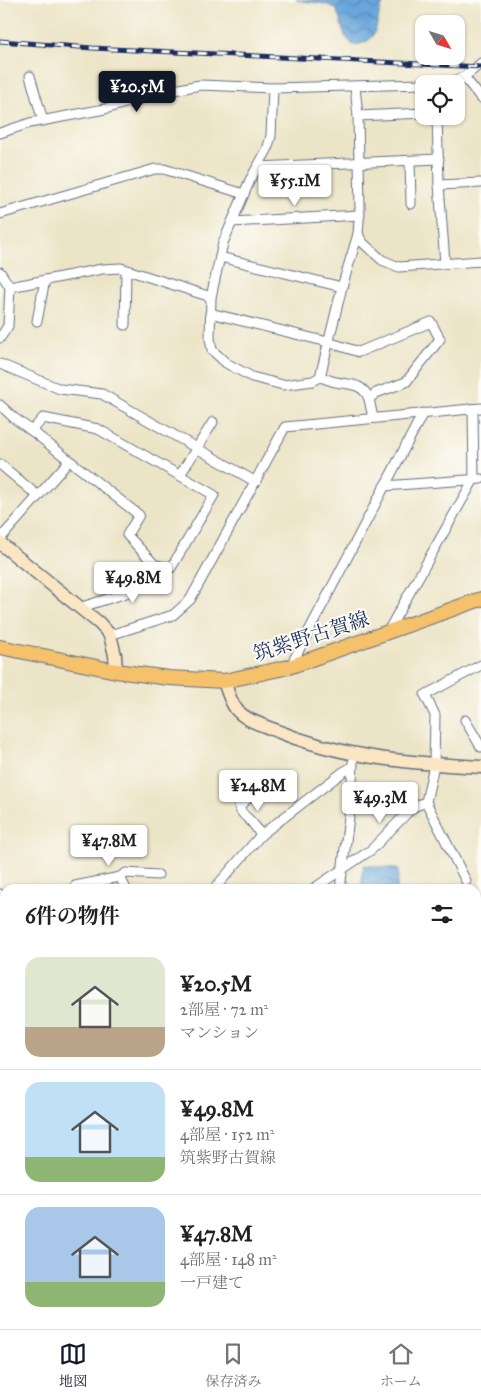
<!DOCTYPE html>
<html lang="ja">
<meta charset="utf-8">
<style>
body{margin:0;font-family:"IM FELL Great Primer","Noto Serif JP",serif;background:#f6f6f6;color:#202124;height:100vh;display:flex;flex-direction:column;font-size:19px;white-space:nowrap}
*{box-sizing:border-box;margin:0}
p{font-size:16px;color:#757577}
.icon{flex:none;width:28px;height:28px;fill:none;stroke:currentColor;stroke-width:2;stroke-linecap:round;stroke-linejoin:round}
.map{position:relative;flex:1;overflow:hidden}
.sheet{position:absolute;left:0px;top:884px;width:481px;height:446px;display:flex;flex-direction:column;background:#fff;border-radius:15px 15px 0 0;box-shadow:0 1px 4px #0004}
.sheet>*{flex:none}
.needle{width:32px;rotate:129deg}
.controls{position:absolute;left:415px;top:15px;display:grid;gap:10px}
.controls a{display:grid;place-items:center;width:50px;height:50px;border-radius:10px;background:#fff;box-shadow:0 1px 4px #0004;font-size:25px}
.price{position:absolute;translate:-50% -42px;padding:0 11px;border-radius:5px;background:#fff;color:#222;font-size:16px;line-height:32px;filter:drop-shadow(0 1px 2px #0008)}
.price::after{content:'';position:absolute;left:50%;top:30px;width:15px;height:11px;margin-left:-8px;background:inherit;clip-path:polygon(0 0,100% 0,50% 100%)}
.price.on{background:#111827;color:#fff}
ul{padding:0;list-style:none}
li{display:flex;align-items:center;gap:15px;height:125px;padding:0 25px}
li+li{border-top:1px solid #e0e0e0}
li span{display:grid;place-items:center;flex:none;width:140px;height:100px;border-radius:15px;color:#555}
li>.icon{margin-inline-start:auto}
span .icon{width:60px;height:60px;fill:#fffc;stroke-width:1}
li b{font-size:21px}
h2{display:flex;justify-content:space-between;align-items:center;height:60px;padding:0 25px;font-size:21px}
.tab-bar{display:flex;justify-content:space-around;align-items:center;height:70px;border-top:1px solid #e0e0e0;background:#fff;font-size:14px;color:#757577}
.tab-bar a{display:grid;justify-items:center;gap:2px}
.tab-bar .on{color:#111827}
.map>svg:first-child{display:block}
</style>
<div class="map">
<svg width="481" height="1329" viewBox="0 0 481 1329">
<defs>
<pattern id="forest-crowns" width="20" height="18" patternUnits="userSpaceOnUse" patternTransform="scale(1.25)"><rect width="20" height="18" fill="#87aa5f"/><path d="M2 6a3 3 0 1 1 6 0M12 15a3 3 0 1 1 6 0" fill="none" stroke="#6e8b52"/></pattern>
<pattern id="water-waves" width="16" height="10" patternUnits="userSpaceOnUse" patternTransform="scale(1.25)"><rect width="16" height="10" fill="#67a6da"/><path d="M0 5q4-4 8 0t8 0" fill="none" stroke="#5488b4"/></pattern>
</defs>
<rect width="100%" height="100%" fill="#fdfcf7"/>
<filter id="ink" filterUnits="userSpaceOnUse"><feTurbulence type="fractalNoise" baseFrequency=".02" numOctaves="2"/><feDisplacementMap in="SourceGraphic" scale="10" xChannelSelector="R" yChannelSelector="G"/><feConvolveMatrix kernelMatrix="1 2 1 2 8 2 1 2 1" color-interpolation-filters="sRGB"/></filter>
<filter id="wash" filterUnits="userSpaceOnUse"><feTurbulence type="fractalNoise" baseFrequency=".0096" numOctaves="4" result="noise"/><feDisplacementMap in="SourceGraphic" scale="20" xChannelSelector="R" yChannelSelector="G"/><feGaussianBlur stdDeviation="1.12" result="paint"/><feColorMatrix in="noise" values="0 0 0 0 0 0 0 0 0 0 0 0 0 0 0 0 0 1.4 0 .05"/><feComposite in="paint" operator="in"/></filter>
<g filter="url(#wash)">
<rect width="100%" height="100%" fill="#ece4c6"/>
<path fill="url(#forest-crowns)" stroke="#516c5e" d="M224,1325h153l-5,4h-143z"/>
<g fill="url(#water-waves)" stroke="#416a9c">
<path d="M296,0h89c-12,19 -2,43 -32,45l-8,-9 -9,-28 -11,-4z"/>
<path d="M364,865l35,4 -2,20 -36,-2z"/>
</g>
</g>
<g filter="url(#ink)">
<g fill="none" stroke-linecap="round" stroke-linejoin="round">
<g stroke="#646e82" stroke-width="11">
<g id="street">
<path d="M30,76l13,45"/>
<path d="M465,78l16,20"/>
<path d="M437,84c25,-4 25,-4 44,-21"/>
<path d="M273,88l-2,48 -4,14 -17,30 -27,63 -12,54 -1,41 2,12 14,13 26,14 31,8 30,-4 7,-4 22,-90 16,-53 2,-26 -2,-92 -3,-29"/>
<path d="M358,116l66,-3"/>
<path d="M437,116l2,69 6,78"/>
<path d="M0,133l30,-10 75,-14 59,-17 36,-7 73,3 151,-4"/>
<path d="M410,161l1,43"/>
<path d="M258,167l181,-8"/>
<path d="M439,185l42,-2"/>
<path d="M0,214l155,-45h9l80,25"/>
<path d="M232,222l128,-7"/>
<path d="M358,234l4,8 20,18 17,7 82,-6"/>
<path d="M220,257l122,30"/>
<path d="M0,272l10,15 -2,39 -8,12"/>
<path d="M10,287l92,-18 19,-1 90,29"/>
<path d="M210,313l118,29 31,10 72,-30 9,17 -34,43 -30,11 -7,6c-6,-16 -19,-14 -33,-17 -6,-1 -11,-4 -16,-5"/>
<path d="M37,321l8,-41"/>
<path d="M125,325l1,-55"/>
<path d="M0,364l60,25 42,5 154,88"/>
<path d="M369,399l4,19"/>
<path d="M0,405l14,13 18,13 11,-13 55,11 116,66 -43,73 -16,-3 -19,25 -51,16"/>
<path d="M32,431l107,84 -12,20 28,30"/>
<path d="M1,465l37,31"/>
<path d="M180,475l33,-53"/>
<path d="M384,486l97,-7"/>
<path d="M0,539l70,-79"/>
<path d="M388,631l86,-152 -1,-70"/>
<path d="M110,635l63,-20 17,-15 95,-173 196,-19"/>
<path d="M290,667l133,-254"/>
<path d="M465,720l16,27"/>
<path d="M257,791l-18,15c2,10 10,11 15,19 3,3 4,7 7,10"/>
<path d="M385,805l18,1 5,5"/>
<path d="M120,877l6,-4 32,2"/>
<path d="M466,881l-40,-79 8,-37 1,-50 -10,-20 56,-30"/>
<path d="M75,886l45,-9 6,12"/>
<path d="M214,889l47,-54 82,-63 9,-5"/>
<path d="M313,889l58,-39 42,-43 13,-5"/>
<path d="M340,889l11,-88 2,-39"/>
<path d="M0,894l5,4"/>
<path d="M0,978l5,-6"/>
<path d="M476,1052h5"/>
<path d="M476,1100l5,1"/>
<path d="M476,1135l5,1"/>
<path d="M476,1192h5"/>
<path d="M0,1210l5,-4"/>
<path d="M0,1239l5,5"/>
<path d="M0,1257l5,-5"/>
<path d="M0,1272l5,11"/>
<path d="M476,1275l5,3"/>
<path d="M214,1325l4,4"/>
<path d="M119,1329l6,-4"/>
<path d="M419,1329l3,-4"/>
</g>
</g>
<g stroke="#646e82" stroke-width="15">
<g id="secondary">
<path d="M0,543l99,80 11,12 5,20 1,16"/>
<path d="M224,681c3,9 6,20 12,28 9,11 24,15 36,20 69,29 136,34 209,38"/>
<path d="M476,1042l5,1"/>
<path d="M25,1325l2,4"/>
</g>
</g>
<g stroke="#646e82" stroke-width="16">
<path id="primary" d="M0,647l116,24 53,7 55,3 65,-14 192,-68"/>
</g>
<use href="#street" stroke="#fff" stroke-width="9"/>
<use href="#secondary" stroke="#fbe6c4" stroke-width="12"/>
<use href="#primary" stroke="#f5c16b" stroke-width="14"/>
<g stroke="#1b2f5e" stroke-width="5">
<path id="rail" d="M0,41l92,7 389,19"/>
</g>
<use href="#rail" stroke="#fdfcf7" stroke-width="3" stroke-dasharray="9" stroke-linecap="butt"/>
</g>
</g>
<g text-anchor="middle" stroke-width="4" stroke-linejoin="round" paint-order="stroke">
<g font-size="20" fill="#1b2f5e" stroke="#fdfcf7">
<text transform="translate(311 636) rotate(-18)" y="7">筑紫野古賀線</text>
</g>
</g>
</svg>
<div class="controls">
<a><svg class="needle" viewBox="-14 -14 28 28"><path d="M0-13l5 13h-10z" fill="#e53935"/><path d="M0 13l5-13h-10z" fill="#757577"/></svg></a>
<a><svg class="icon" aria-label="locate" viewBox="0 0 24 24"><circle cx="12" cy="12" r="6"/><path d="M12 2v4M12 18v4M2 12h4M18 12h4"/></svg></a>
</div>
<b class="price on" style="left:137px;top:113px">¥20.5M</b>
<b class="price" style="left:295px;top:207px">¥55.1M</b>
<b class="price" style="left:133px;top:604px">¥49.8M</b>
<b class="price" style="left:258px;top:812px">¥24.8M</b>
<b class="price" style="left:380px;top:824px">¥49.3M</b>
<b class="price" style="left:109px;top:867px">¥47.8M</b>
<section class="sheet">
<h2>6件の物件<svg class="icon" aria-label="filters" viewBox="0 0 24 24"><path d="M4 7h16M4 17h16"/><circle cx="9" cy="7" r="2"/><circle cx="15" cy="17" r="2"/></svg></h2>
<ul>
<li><span style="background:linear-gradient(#dfe7d0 70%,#b9a48a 0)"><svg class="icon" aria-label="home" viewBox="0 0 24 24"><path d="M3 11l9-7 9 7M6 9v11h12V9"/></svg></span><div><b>¥20.5M</b><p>2部屋 · 72 m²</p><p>マンション</p></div></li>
<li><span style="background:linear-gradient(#bfe0f5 75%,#8fb573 0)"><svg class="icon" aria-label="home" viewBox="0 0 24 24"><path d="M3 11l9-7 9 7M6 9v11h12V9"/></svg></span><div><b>¥49.8M</b><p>4部屋 · 152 m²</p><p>筑紫野古賀線</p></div></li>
<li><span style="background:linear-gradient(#a9c7e8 75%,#8fb573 0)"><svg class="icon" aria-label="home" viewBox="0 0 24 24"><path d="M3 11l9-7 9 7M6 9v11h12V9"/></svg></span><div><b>¥47.8M</b><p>4部屋 · 148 m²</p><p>一戸建て</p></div></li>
</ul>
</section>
</div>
<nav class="tab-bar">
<a class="on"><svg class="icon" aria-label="map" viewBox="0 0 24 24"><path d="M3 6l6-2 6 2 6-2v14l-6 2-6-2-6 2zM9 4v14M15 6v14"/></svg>地図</a>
<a><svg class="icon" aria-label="saved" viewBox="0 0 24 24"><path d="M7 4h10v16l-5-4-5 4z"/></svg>保存済み</a>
<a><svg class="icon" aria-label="home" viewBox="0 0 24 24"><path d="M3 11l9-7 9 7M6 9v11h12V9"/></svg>ホーム</a>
</nav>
